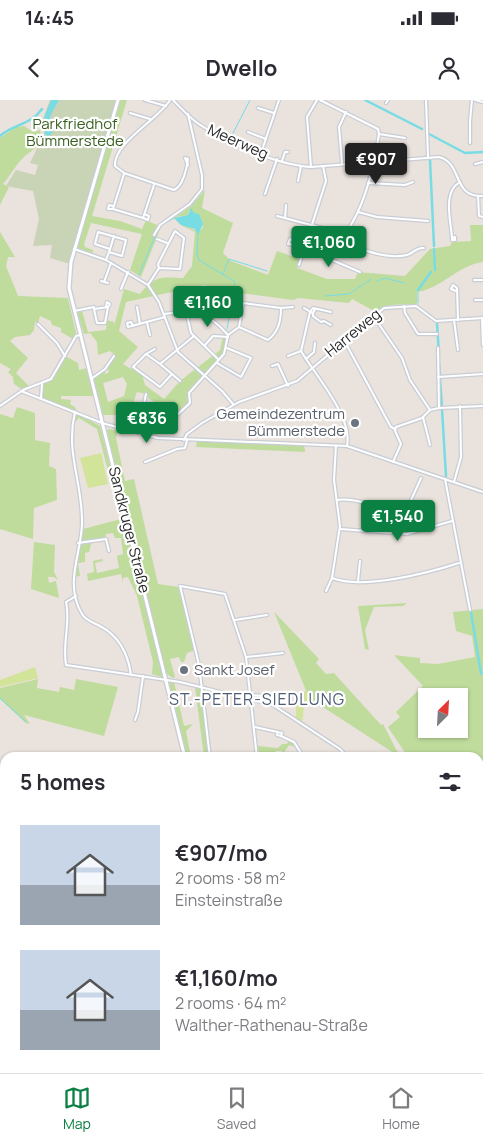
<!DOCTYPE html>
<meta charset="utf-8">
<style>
body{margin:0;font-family:Manrope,sans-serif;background:#f2f2f3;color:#2b2b33;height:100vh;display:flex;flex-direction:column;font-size:19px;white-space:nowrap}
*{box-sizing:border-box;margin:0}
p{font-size:16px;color:#7c7c81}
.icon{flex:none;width:28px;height:28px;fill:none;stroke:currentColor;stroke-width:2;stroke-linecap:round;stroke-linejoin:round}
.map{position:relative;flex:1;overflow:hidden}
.sheet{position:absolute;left:0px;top:652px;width:484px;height:321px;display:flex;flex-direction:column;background:#fff;border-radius:15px 15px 0 0;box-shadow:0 1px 4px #0004}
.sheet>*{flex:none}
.needle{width:32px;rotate:24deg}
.tools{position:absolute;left:418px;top:588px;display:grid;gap:10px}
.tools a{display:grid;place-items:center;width:50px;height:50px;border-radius:0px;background:#fff;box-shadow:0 1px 4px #0004;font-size:25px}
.price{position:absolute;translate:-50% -42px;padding:0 11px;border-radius:5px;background:#0b8043;color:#fff;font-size:16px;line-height:32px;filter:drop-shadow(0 1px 2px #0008)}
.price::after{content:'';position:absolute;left:50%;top:30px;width:15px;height:11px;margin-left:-8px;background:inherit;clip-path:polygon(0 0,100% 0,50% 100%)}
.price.current{background:#222;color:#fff}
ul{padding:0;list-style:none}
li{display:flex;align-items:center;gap:15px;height:125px;padding:0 20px}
li span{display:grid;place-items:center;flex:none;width:140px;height:100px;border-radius:0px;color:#555}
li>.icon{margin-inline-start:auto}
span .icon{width:60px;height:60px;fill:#fffc;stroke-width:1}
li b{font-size:21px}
h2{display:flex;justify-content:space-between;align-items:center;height:60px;padding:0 20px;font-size:21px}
.status{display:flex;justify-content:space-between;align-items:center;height:35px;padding:0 25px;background:#fff;direction:ltr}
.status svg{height:14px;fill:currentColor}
header{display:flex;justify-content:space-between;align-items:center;height:65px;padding:0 20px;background:#fff;font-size:22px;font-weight:700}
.menu{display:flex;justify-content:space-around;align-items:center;height:70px;border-top:1px solid #e1e1e2;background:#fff;font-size:14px;color:#7c7c81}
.menu a{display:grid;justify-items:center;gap:2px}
.menu .current{color:#0b8043}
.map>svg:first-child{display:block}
</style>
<div class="status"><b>14:45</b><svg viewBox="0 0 49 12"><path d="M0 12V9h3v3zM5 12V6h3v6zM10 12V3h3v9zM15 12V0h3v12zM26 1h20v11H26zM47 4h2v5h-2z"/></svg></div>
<header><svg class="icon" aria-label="back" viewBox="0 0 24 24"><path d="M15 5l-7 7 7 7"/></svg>Dwello<svg class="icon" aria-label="person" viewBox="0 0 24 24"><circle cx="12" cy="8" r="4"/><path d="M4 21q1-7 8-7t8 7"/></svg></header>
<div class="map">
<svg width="483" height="973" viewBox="0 0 483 973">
<rect width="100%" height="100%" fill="#eae2dc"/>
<g fill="#bfdc9d" fill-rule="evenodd">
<path d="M118,0h9l-35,116 28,5 22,8 4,-9 15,7 -20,50 -11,-7 12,-36 -51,-11 -7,21 1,3 8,3v3l-14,-4 -2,-3z"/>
<path d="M24,26l9,6 7,-2c4,16 -9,20 -17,28 -8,8 -13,18 -20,26l6,3 -9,18v-67l16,-11z"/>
<path d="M205,90l-3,18 31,15 -10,30 8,8 37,14 9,-24 23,8 -3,9 30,11h28l3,-7 47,4 25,-27 20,-3 2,-4 19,-1 -1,-16h13v37c-25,3 -42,27 -66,30v13c-14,0 -30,-3 -41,7l-24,-13 -3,4 -51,-5 -5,2 -53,-7 -36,-8 -78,17 -7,29 19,16 -15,17 8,5 2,-2 9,7 3,11 19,14 16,-18 40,-31 3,-14 5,1 -4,17 -35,38 1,11 -15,14 -18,-4 2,-8 -11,-7 -2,-4 -9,-2 -8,23 -10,-2 -1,2h-15l-9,-36 10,-8 2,3 3,-2 -2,-5 8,-12 -5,-4 -12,4 -1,-13 -7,-9 -6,1 -7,-22 5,-1 6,21 18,-2 1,-10 7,2v4l10,-37 16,5c15,-19 21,-17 43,-16l9,-12 3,-34 -14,-7 -7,-7 17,-12zM189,111l11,6 3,10 -2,3c-7,2 -21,-7 -25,-13l12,-2zM123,277l4,7 -3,12 -16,6 -5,-19z"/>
<path d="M0,132l15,25h-7l-2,9 12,30 50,2 8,35 -3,6 -12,-7v-4l-9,-3 -1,-4 -11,-5 -2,8 -3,-2 -1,8 -4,5 -15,2 -5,4 18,17 -12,15 14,14 -7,3 -9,-6 -1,-7 -5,-5 3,-3 -11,-6z"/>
<path d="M65,256l13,7 1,7 8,-2 7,28h-33v3l10,1 -1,4 6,4 -1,3 -33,-13v-14l9,-5z"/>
<path d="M17,307l18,6v27l15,3 -1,23 7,3 1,31 -23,8 -1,31 -33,-10v-115l13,4z"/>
<path d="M76,313l24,13 17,67h-3l-17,-64 -18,-11 -7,7z"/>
<path d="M109,329l9,2 -2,7 9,43 9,-2 24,105 20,3 17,63 -8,3 -3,9h-3l-2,-5 -9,2 5,18 -2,1 -6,-4 -5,3 -10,-3 1,-12 -16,-66 -9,-19 -5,1v5l-2,-9 -33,7 -1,-7 7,-2 -1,-11 9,-2 1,2 -8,2 2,10 22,-5 -2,-12 6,-2 -2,-16h-6l-2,-5 -7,1 -1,4 -13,2 -3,12 -4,1v9l-7,1 2,13 -6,1 9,-48 42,-11 -18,-88z"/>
<path d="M197,340l107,4 1,8 -109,-5z"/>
<path d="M34,442l21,3 -1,27 4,8 -4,-3h-6l1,6 7,-2 3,17 -28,-9z"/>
<path d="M407,503l-4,3 -29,1 -9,23 4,20 -4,-1 -7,-43z"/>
<path d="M483,509v188l-4,-1v-38l-71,-1 -20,-30 12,-10 -4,-5 27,-26 -29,-31 26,3v5l18,1 37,-7 -3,-21 -16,-5 -3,-19zM426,596h33v33h-33z"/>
<path d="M274,512l45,47 -3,4 10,11 8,-1 47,52 2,-1 17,33 -91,-59z"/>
<path d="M38,579l-1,9 22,4 1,-5 14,3 2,-11 42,8 -14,49 -80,-21 6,9 -4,-1 -26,-24v-11z"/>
<path d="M169,582h5l10,44 9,-2 -7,7 5,26h-4z"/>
<path d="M195,587l6,2 8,68h-5z"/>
<path d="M289,639l8,9 -8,-3 -7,11v-5h-6l-6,6 -11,1 -1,-12 20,2 4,-4h5z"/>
<path d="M483,701v272h-51v-4h47v-266z"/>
<path d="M137,969h62v4h-64z"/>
<path d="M207,969h99l-1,4h-98z"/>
<path d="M326,969h100l1,4h-101z"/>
</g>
<path fill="#c9d3b5" d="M50,0h68l-48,164 -20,-6 2,-13 -19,1 6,-27 -6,-28 -27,-5 10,-16 19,5 3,-10 -8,-2 14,-29 -3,-10z"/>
<g fill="#d2e39a">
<path d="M101,353l7,31 -20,4 -8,-30z"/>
<path d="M35,567l3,11 -38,9v-7z"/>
<path d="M306,591l5,12 -7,3 -2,18 -6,-4v-26z"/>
</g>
<g fill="#78dce4">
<path d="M51,0h8l-9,16 3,16 -5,5c-11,-11 -1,-25 3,-37z"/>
<path d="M191,108l3,5 5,1 4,10 -5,11 -3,-6 -14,-4 -7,-7 14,-3z"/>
</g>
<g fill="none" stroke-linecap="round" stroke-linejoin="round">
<g stroke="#78dce4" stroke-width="1">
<path d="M230,39l20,-39"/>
<path d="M197,50l6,24 -1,18"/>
<path d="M192,105l4,-6"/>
<path d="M156,135l4,-9 14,-8"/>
<path d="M198,135l-1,19 2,6 35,21 1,4"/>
<path d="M223,174l6,-15 38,12"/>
<path d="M139,175l16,-39"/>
<path d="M377,181l8,-3 19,5"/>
<path d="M418,192v11"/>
<path d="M325,196l24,-2 22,-15"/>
<path d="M227,229l7,-38"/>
<path d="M0,598l26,24"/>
<path d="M0,671h5"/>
<path d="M0,742l5,2"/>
<path d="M0,868l5,3"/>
</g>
<g stroke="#78dce4" stroke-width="2.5">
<path d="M365,0l57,29"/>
<path d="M429,34l36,19 18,-1"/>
<path d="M0,36c13,-12 31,-11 42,-27"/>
<path d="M430,60l4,86"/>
<path d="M434,149l1,21"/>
<path d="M418,190l13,-18"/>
<path d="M437,224l2,30"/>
<path d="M439,262l1,13"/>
<path d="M440,279l2,28"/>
<path d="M442,309l4,67"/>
<path d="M471,512l10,62"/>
</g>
<g stroke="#c8cdd6" stroke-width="4.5">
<g id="minor">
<path d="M145,0l21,6"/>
<path d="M170,0c-11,19 -57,43 -55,66l9,7 50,17c9,-4 13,-22 14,-31l-3,-1 3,7"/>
<path d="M173,0c9,9 18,20 29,26 27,18 76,39 109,41l128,-10c24,6 13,41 44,39"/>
<path d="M320,0l58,29 1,5"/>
<path d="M426,0l2,57"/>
<path d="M475,0l8,2"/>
<path d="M386,3l2,-3"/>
<path d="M258,8l16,5"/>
<path d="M130,13l20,6"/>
<path d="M248,32l18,7"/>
<path d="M379,34l26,4"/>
<path d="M470,43v-22l2,-21"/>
<path d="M261,53l18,-53"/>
<path d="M282,61l3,-9h3"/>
<path d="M342,63l-3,-36 7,-15"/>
<path d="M475,64l8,-2"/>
<path d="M311,67l-4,-50 10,-17"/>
<path d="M298,81l3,-15"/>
<path d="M368,83l37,2 8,-3"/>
<path d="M265,94l12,-35"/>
<path d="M478,96l1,20 4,1"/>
<path d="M113,106l-4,-1 -1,4h5l11,-35"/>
<path d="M113,109l30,9"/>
<path d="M358,112l19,5 51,4"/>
<path d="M144,114l5,2 -1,4 -5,-2 11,-33"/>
<path d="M277,116l68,18c20,-27 29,-67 34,-100"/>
<path d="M285,118l1,-13"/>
<path d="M349,129l4,17c15,6 37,13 54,9 7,-2 9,-8 17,-7"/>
<path d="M154,135l6,-10 30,-21 12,-15v-14l-14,-61"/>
<path d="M455,137v3h-3v-2z"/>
<path d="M452,138c-1,-17 -10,-46 8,-56"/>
<path d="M157,139l10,4"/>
<path d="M290,139l15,7 -17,-2z"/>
<path d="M304,148l56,24"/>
<path d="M74,149l32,11 42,25 11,17 19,50 44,39 11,13"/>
<path d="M110,149l4,-13"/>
<path d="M106,160l3,-8 13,4 4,-16 -28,-8 -3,12 15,5 -1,3"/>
<path d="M299,165l27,-84 -3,-15"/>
<path d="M474,180h9"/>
<path d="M101,181l7,2"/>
<path d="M104,182l7,-19"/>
<path d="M148,185l11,-17 21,1 4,-31 -9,-7 -17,33 1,4"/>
<path d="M121,189l7,-17"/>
<path d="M456,191l-5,-2 2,-4 4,3 1,32"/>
<path d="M199,195l11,2"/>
<circle cx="212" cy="199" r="2.5"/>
<path d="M214,197l8,1"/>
<path d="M475,200h8"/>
<path d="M404,206l1,7 13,21h19"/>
<path d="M106,207l1,-5 3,2 -2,3"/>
<path d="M137,207l3,17"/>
<path d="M281,208l12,-1"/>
<path d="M304,208l5,3"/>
<path d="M315,209l-2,4 -3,-1 3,-4 18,4"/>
<path d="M74,211l20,-4v2l14,-2 -3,16h-8l-3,-14"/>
<path d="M186,211l5,22 27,26"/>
<path d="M212,212l9,1"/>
<path d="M310,212l-9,39c14,24 52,66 46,95"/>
<path d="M313,213v3l8,6 3,-1 7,4"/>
<path d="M374,217l28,41 8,22 20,30"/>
<path d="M208,218l6,-18"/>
<path d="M482,218l1,27"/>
<path d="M454,220l4,30"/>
<path d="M147,223l3,12"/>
<path d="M38,224l19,19 8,13"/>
<path d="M133,226l-2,-4 -4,1 1,4 37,-10"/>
<path d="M228,235l11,-8 4,-24 38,5c0,14 -3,24 -13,32l-29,-13"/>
<path d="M344,240l42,78 5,9 4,2"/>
<path d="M205,245l8,-9 15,1"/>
<path d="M146,254l9,-5"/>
<path d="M288,256l13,-5"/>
<path d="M306,259l8,-7 1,-9"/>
<path d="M217,263l24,14 10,-19 -24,-10"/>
<path d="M160,264l12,10 -12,13 -27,-20 13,-13 14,10 34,-28"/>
<path d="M272,266l6,-2 10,22"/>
<path d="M172,274l8,7"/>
<path d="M438,277l45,-3"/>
<path d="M91,279l14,-10 9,-13"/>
<path d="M21,291l81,32 56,15 189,8 136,46"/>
<path d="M41,298l1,-14"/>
<path d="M0,306l23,-16 28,-11 25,-43 4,-1"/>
<path d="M439,308l44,-2"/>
<path d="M143,309l3,-15"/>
<path d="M75,312c-10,41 8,71 7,112 -1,31 -18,60 0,90 3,6 12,9 18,12 19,10 28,27 31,49"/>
<path d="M423,317l7,28"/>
<path d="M138,333l4,-23 33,7 15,-14 -1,-10 35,-39 4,-19c-22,-25 -33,-25 -64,-21"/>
<path d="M184,340l3,-6 15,-11 37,-21 58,-21 87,-73 32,-2 20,15 47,-3"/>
<path d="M145,362l32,-13 8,-1 2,-8"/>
<path d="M393,362l8,-18 -6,-13 1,-4 26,-9 8,-8 9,-2 -1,-60"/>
<path d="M445,379l25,131"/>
<path d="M454,382l7,-25 -1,-51"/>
<path d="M337,400c23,-3 46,12 70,9l14,-31"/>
<path d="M340,429l67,5 45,-13"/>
<path d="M78,443l28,-4 3,12"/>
<path d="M332,478c31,12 96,-5 127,-15"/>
<path d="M358,481l2,-20"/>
<path d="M326,491l6,-13 8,-52 -6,-46 2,-35"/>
<path d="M76,496l-10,6c5,21 -4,40 0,63l114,17 93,23 67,44 8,9"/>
<path d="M235,520l32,-5"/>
<path d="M246,557l37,-4"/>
<path d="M251,595l26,2 -4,8"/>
<path d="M277,597l19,-3"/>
<path d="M135,620l3,-8 5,-36"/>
<path d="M255,627l27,6 -1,3 -4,-1 1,-3"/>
<path d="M281,636l13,6 10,16"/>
<path d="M210,658l-11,-93 -19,-79 45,8 21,63 11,101"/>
<path d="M479,698h4"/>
</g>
</g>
<g stroke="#c8cdd6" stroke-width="5.5">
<g id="tertiary">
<path d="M118,0l-47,162 -2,26 116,470"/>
<path d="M133,973l2,-4"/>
</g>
</g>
<use href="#minor" stroke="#fff" stroke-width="2"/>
<use href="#tertiary" stroke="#fff" stroke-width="3"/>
</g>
<g fill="#6b7280" stroke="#fff" stroke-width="2">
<circle cx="355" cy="323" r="5"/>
<circle cx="184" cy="570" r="5"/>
</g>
<g text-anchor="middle" stroke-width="4.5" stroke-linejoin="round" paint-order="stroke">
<g font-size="15" fill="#396020" stroke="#fff">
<text x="75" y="29">Parkfriedhof<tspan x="75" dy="17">Bümmerstede</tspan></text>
</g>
<g font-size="15" fill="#292929" stroke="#fff">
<text transform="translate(238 42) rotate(24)" y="5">Meerweg</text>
<text transform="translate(353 233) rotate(-39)" y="5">Harreweg</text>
<text transform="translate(129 430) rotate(76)" y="5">Sandkruger Straße</text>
</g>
<g font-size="15" fill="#5b616d" stroke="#fff" text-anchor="end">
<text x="345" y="319">Gemeindezentrum<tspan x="345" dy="17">Bümmerstede</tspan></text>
<text x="194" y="575" text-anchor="start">Sankt Josef</text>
</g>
<g font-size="16" letter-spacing="1" fill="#4e5c76" stroke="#fff">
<text x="257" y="605">ST.-PETER-SIEDLUNG</text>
</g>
</g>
</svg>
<div class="tools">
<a><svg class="needle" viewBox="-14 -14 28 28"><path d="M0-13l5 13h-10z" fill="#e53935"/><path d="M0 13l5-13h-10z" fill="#7c7c81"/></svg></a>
</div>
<b class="price current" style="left:376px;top:85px">€907</b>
<b class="price" style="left:329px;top:168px">€1,060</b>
<b class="price" style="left:208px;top:228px">€1,160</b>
<b class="price" style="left:147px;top:344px">€836</b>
<b class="price" style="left:398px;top:442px">€1,540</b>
<section class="sheet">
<h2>5 homes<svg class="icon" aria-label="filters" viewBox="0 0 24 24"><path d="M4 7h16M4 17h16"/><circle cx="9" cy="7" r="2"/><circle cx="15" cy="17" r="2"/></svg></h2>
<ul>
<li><span style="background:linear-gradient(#c9d6e8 60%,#9aa5b1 0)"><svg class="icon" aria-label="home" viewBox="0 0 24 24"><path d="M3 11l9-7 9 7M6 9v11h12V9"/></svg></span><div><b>€907/mo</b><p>2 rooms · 58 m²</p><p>Einsteinstraße</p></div></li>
<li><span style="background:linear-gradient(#c9d6e8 60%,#9aa5b1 0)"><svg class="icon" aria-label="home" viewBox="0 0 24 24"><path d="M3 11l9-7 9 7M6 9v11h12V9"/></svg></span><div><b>€1,160/mo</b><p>2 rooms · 64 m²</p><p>Walther-Rathenau-Straße</p></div></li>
</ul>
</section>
</div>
<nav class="menu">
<a class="current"><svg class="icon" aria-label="map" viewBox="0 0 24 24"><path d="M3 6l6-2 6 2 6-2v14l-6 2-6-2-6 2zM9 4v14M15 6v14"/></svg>Map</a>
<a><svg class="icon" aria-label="saved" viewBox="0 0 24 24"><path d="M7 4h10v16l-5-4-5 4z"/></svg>Saved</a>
<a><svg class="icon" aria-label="home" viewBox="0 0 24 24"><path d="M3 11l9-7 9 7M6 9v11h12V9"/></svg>Home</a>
</nav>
